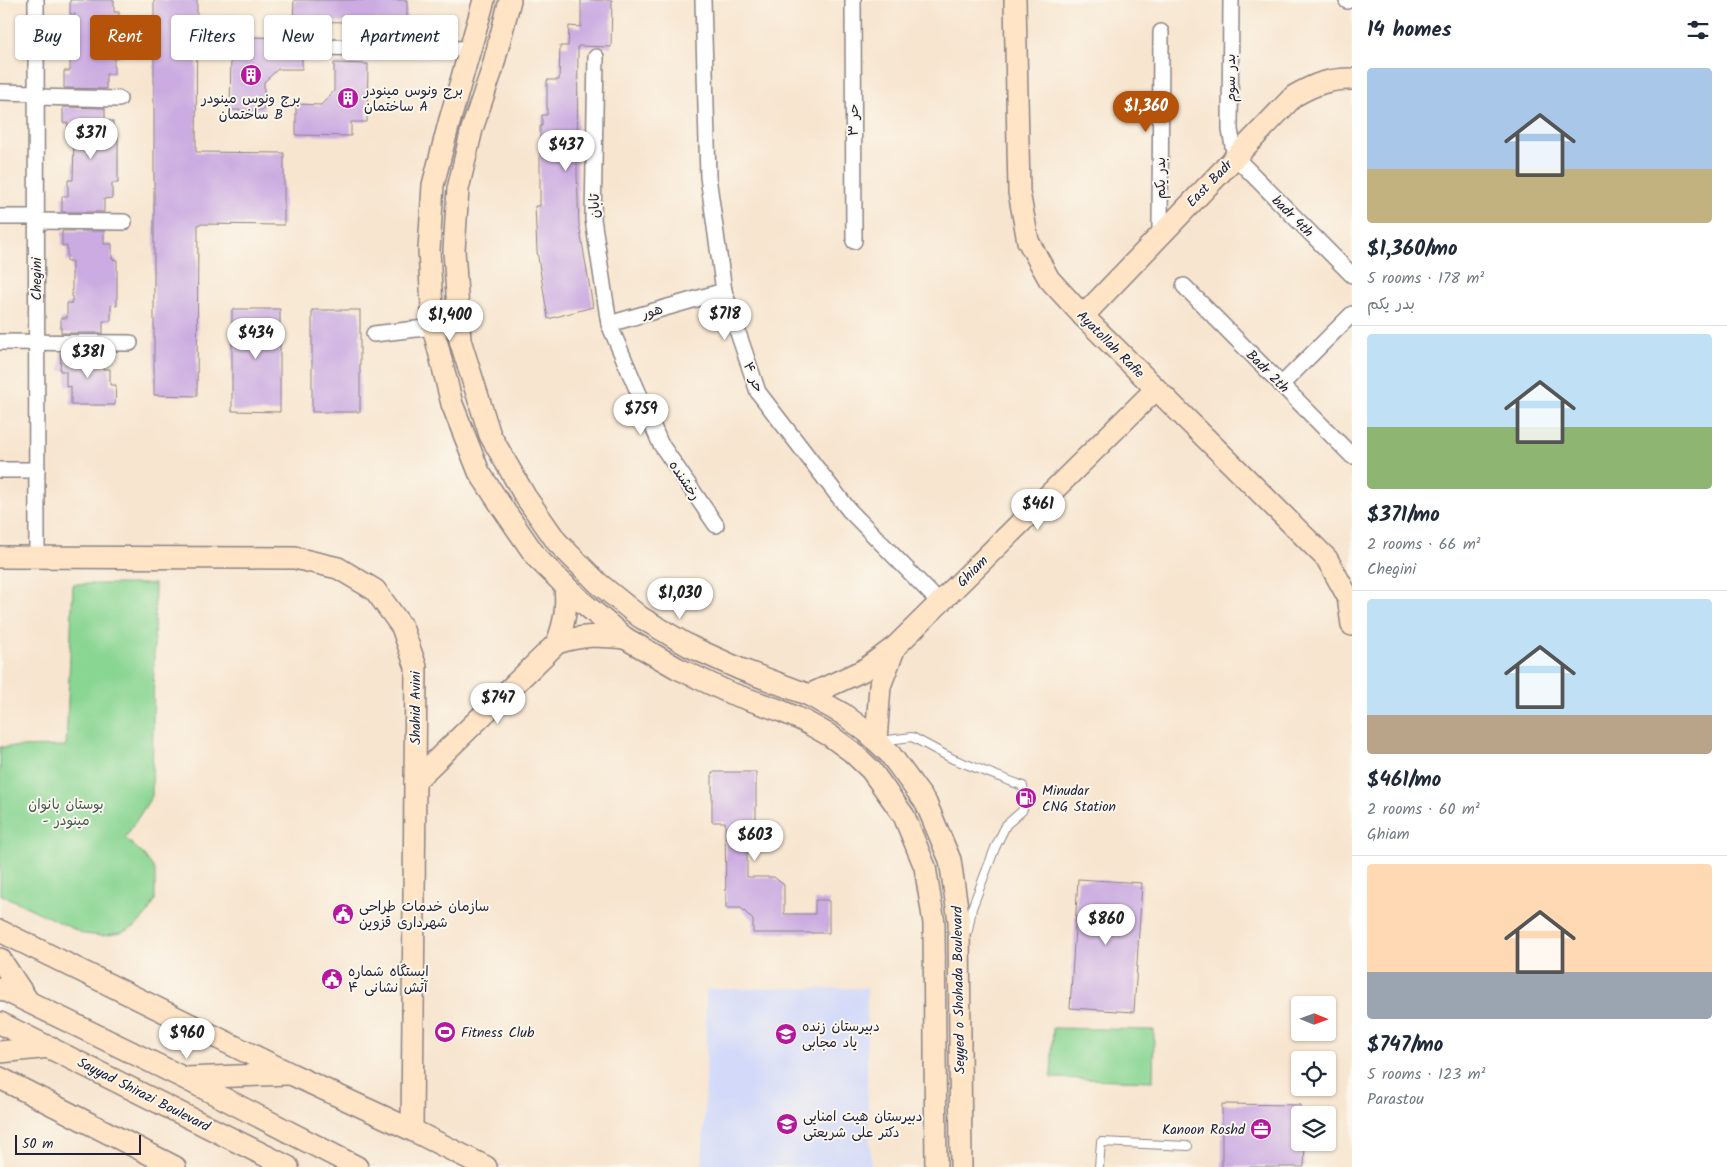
<!DOCTYPE html>
<meta charset="utf-8">
<style>
body{margin:0;font-family:Kalam,"Playpen Sans Arabic",sans-serif;background:#f2f2f3;color:#1f2937;height:100vh;display:flex;flex-direction:column;font-size:19px;white-space:nowrap}
*{box-sizing:border-box;margin:0}
p{font-size:16px;color:#747a83}
.icon{flex:none;width:28px;height:28px;fill:none;stroke:currentColor;stroke-width:2;stroke-linecap:round;stroke-linejoin:round}
.map{position:relative;flex:1;overflow:hidden}
.side{display:flex;flex-direction:column;background:#fff;width:375px}
.side>*{flex:none}
.banner{position:absolute;left:15px;top:15px;width:475px;height:45px;display:flex;gap:10px}
.needle{width:32px;rotate:91deg}
.tools{position:absolute;left:1291px;top:996px;display:grid;gap:10px}
.tools a{display:grid;place-items:center;width:45px;height:45px;border-radius:5px;background:#fff;box-shadow:0 1px 4px #0004;font-size:25px}
.scale{position:absolute;left:15px;bottom:12px;width:126px;box-sizing:border-box;padding-left:5px;border:2px solid #22223b;border-top:0;font-size:14px;line-height:18px;white-space:nowrap;color:#22223b;-webkit-text-stroke:4px #fbf7ec;paint-order:stroke}
.price{position:absolute;translate:-50% -42px;padding:0 11px;border-radius:18px;background:#fff;color:#222;font-size:16px;line-height:32px;filter:drop-shadow(0 1px 2px #0008)}
.price::after{content:'';position:absolute;left:50%;top:30px;width:15px;height:11px;margin-left:-8px;background:inherit;clip-path:polygon(0 0,100% 0,50% 100%)}
.price.current{background:#b45309;color:#fff}
ul{padding:0;list-style:none}
li{display:grid;align-content:center;gap:10px;height:265px;padding:0 15px}
li+li{border-top:1px solid #e0e1e3}
li span{display:grid;place-items:center;height:155px;border-radius:5px;color:#555}
li>.icon{margin-inline-start:auto}
span .icon{width:90px;height:90px;fill:#fffc;stroke-width:1}
li b{font-size:21px}
h2{display:flex;justify-content:space-between;align-items:center;height:60px;padding:0 15px;font-size:21px}
.pill{padding:0 18px;border-radius:5px;background:#fff;box-shadow:0 1px 4px #0004;font-size:18px;line-height:45px}
.pill.current{background:#b45309;color:#fff}
main{display:flex;flex:1;min-height:0}
.map>svg:first-child{display:block}
</style>
<main>
<div class="map">
<svg width="1352" height="1167" viewBox="0 0 1352 1167">
<rect width="100%" height="100%" fill="#fbf7ec"/>
<filter id="ink" filterUnits="userSpaceOnUse"><feTurbulence type="fractalNoise" baseFrequency=".02" numOctaves="2"/><feDisplacementMap in="SourceGraphic" scale="10" xChannelSelector="R" yChannelSelector="G"/><feConvolveMatrix kernelMatrix="1 2 1 2 8 2 1 2 1" color-interpolation-filters="sRGB"/></filter>
<filter id="wash" filterUnits="userSpaceOnUse"><feTurbulence type="fractalNoise" baseFrequency=".0096" numOctaves="4" result="noise"/><feDisplacementMap in="SourceGraphic" scale="20" xChannelSelector="R" yChannelSelector="G"/><feGaussianBlur stdDeviation="1.12" result="paint"/><feColorMatrix in="noise" values="0 0 0 0 0 0 0 0 0 0 0 0 0 0 0 0 0 1.4 0 .05"/><feComposite in="paint" operator="in"/></filter>
<g filter="url(#wash)">
<rect width="100%" height="100%" fill="#f7e5cf"/>
<path fill="#d2d9f9" d="M867,988v91l4,88h-169l4,-87v-91z"/>
<g fill="#89d592" stroke="#567c66">
<path d="M73,584h82l-3,212 -27,42 19,17 11,15v30l-7,13 -12,13 -15,7 -19,3 -18,-2 -84,-40v-147l66,-1z"/>
<path d="M1053,1028l101,2 -1,51 -102,-3z"/>
</g>
<g id="blocks">
<g fill="#cbabe1">
<path d="M70,0h44v12h5v46h-5v16h-8v15l-42,-1v-17h6v-15h5v-42h-5z"/>
<path d="M154,0h43l-1,152 88,1v72l-86,-1 -1,172 -43,-1z"/>
<path d="M294,0h113v23l-114,-2z"/>
<path d="M581,0h31l-1,47 -33,-1 -1,128 2,50 14,83 -45,12 -11,-68 -2,-45h5v-80h2v-11h5v-35h12l1,-34h8l1,-20 12,1z"/>
<path d="M246,37l56,1 -2,8 2,7v16h-24l-14,13v28h-34l1,-58h15z"/>
<path d="M334,63l34,1 -1,58h-16v14l-55,-1v-31l25,1 13,-14z"/>
<path d="M63,107l42,1v13h8v16h5v46h-6v15l-8,1v13h-42v-16h6v-16h5l1,-41h-6v-16h-5z"/>
<path d="M62,231h42v13h8v15l5,1v46l-6,-1v16h-8v12h-42v-15h6v-15h5v-42h-5v-15h-5z"/>
<path d="M232,309h48v103l-48,-1z"/>
<rect x="312" y="310" width="48" height="102"/>
<path d="M61,352h42l-1,17h8v16h6l-1,20h-44v-19l-5,1v-16h-6z"/>
<path d="M712,772h44v57h6v15h-15v33h27l10,8v29h31v-14h14v33h-76v-13l-12,-12h-15l-1,-86h-13z"/>
<path d="M1078,879l64,4 -8,129 -64,-4z"/>
<path d="M1222,1104l78,1v37h5l-1,25h-82z"/>
</g>
</g>
</g>
<g filter="url(#ink)">
<use href="#blocks" fill-opacity="0" stroke="#8c8485" stroke-width="1"/>
<g fill="none" stroke-linecap="round" stroke-linejoin="round">
<g stroke="#8c8485" stroke-width="10">
<g id="lane">
<path d="M880,741l32,-4 41,22 70,27 2,17 -3,8 -16,14 -11,23 -23,60 -4,22"/>
<path d="M1099,1167l2,-25 87,4"/>
</g>
</g>
<g stroke="#8c8485" stroke-width="18">
<g id="street">
<path d="M36,0l1,558"/>
<path d="M703,0l5,177 16,114 34,101 91,118 91,93"/>
<path d="M853,0l1,241"/>
<path d="M1231,0l-1,130 5,27 117,118"/>
<path d="M1347,1l1,-1"/>
<path d="M309,47l162,2"/>
<path d="M596,57l-3,162 16,105 51,119 56,82"/>
<path d="M0,92l36,1"/>
<path d="M36,97l83,2"/>
<path d="M0,217h36"/>
<path d="M36,221l88,1"/>
<path d="M1160,235l1,-203"/>
<path d="M1184,286l168,170"/>
<path d="M609,324l115,-33"/>
<path d="M374,334l59,-7"/>
<path d="M0,342l130,1"/>
<path d="M1281,385l71,-71"/>
<path d="M0,470h37"/>
</g>
</g>
<g stroke="#8c8485" stroke-width="24">
<g id="secondary">
<path d="M484,0l-35,123 -16,62 -4,65 4,77 19,77 27,68 25,38 33,48 44,43 44,37 52,30 53,25 49,17 25,11 25,14 22,16 20,19 33,46 21,51 9,56 2,244"/>
<path d="M510,0l-18,70 -20,59 -14,60 -4,61 6,90 30,95 35,61 32,46 41,41 42,34 49,29 51,23 69,26 34,19 24,18 23,22 36,49 24,57 9,61 2,246"/>
<path d="M1015,0l4,192 9,49 21,38 34,37 244,243 21,38 4,28"/>
<path d="M1083,316l211,-220c21,-12 34,-17 58,-17"/>
<path d="M0,557l295,1 43,10 37,22 27,37 14,40 -4,463"/>
<path d="M557,643c26,-8 41,-8 68,-5"/>
<path d="M809,695l55,-25 31,-23 261,-258"/>
<path d="M876,741l4,-55 15,-39"/>
<path d="M415,781l142,-138c8,-21 10,-35 8,-58"/>
<path d="M0,931l291,143 121,56 74,37"/>
<path d="M0,959l28,42"/>
<path d="M0,988l184,90 173,89"/>
<path d="M0,1023l288,144"/>
<path d="M0,1052l50,-5"/>
<path d="M0,1078l175,89"/>
<path d="M186,1078l102,-4"/>
</g>
</g>
<use href="#lane" stroke="#fff" stroke-width="8"/>
<use href="#street" stroke="#fff" stroke-width="15"/>
<use href="#secondary" stroke="#ffe4c6" stroke-width="21"/>
</g>
</g>
<defs>
<g id="building-disc" transform="scale(1.125)"><circle r="9.5" fill="#b5179e" stroke="#fbf7ec"/><path d="M-4-6H4V6H1V3H-1V6H-4ZM-2.5-4.3h1.7v1.8h-1.7ZM.8-4.3h1.7v1.8H.8ZM-2.5-1h1.7V.8h-1.7ZM.8-1h1.7V.8H.8Z" fill="#fff"/></g>
<g id="fuel-disc" transform="scale(1.125)"><circle r="9.5" fill="#b5179e" stroke="#fbf7ec"/><path d="M-5.5-6h7V0h2V4h1.3V-2.5L3-4.5l.8-.8L6-3V5H2.5V1h-1V6h-7ZM-4.2-4.7v3.2H.2V-4.7Z" fill="#fff"/></g>
<g id="civic-disc" transform="scale(1.125)"><circle r="9.5" fill="#b5179e" stroke="#fbf7ec"/><path d="M-.6-6.5H3V-4.5H.6V-3L4-1V1h2V6H-6V1h2V-1L-.6-3ZM-1.2 2.5V6h2.4V2.5Z" fill="#fff"/></g>
<g id="stadium-disc" transform="scale(1.125)"><circle r="9.5" fill="#b5179e" stroke="#fbf7ec"/><path d="M0-5a6.5 5 0 1 0 0 10a6.5 5 0 1 0 0-10ZM-3.5-1.8h7v3.6h-7Z" fill="#fff"/></g>
<g id="school-disc" transform="scale(1.125)"><circle r="9.5" fill="#b5179e" stroke="#fbf7ec"/><path d="M0-5L7-2L0 1L-7-2ZM-4 1L0 2.5L4 1V4Q0 6-4 4Z" fill="#fff"/></g>
<g id="office-disc" transform="scale(1.125)"><circle r="9.5" fill="#b5179e" stroke="#fbf7ec"/><path d="M-6-3h4V-5.5h4V-3h4V5H-6ZM-1-4.5V-3h2v-1.5ZM-6 0V1H6V0Z" fill="#fff"/></g>
</defs>
<g fill-rule="evenodd">
<use href="#building-disc" x="251" y="75"/>
<use href="#building-disc" x="348" y="98"/>
<use href="#fuel-disc" x="1026" y="798"/>
<use href="#civic-disc" x="343" y="914"/>
<use href="#civic-disc" x="332" y="979"/>
<use href="#stadium-disc" x="445" y="1032"/>
<use href="#school-disc" x="786" y="1034"/>
<use href="#school-disc" x="787" y="1124"/>
<use href="#office-disc" x="1261" y="1129"/>
</g>
<g text-anchor="middle" stroke-width="4" stroke-linejoin="round" paint-order="stroke">
<g font-size="14" fill="#22223b" stroke="#fbf7ec">
<text transform="translate(1230 78) rotate(-90)" y="5">بدر سوم</text>
<text transform="translate(853 120) rotate(-90)" y="5">حر ۳</text>
<text transform="translate(1160 178) rotate(-90)" y="5">بدر یکم</text>
<text transform="translate(1209 183) rotate(-46)" y="5">East Badr</text>
<text transform="translate(594 206) rotate(-91)" y="5">تابان</text>
<text transform="translate(1293 216) rotate(45)" y="5">badr 4th</text>
<text transform="translate(36 279) rotate(-90)" y="5">Chegini</text>
<text transform="translate(652 311) rotate(-16)" y="5">هور</text>
<text transform="translate(1111 344) rotate(45)" y="5">Ayatollah Rafie</text>
<text transform="translate(1268 371) rotate(45)" y="5">Badr 2th</text>
<text transform="translate(754 377) rotate(68)" y="5">حر ۴</text>
<text transform="translate(685 480) rotate(56)" y="5">رخشنده</text>
<text transform="translate(972 571) rotate(-45)" y="5">Ghiam</text>
<text transform="translate(415 708) rotate(-90)" y="5">Shahid Avini</text>
<text transform="translate(958 990) rotate(-91)" y="5">Seyyed o Shohada Boulevard</text>
<text transform="translate(144 1094) rotate(27)" y="5">Sayyad Shirazi Boulevard</text>
</g>
<g font-size="14" fill="#22223b" stroke="#fbf7ec" text-anchor="start">
<text x="364" y="95">برج ونوس مینودر<tspan x="364" dy="16">ساختمان A</tspan></text>
<text x="251" y="103" text-anchor="middle">برج ونوس مینودر<tspan x="251" dy="16">ساختمان B</tspan></text>
<text x="1042" y="795">Minudar<tspan x="1042" dy="16">CNG Station</tspan></text>
<text x="359" y="911">سازمان خدمات طراحی<tspan x="359" dy="16">شهرداری قزوین</tspan></text>
<text x="348" y="976">ایستگاه شماره<tspan x="348" dy="16">۴ آتش نشانی</tspan></text>
<text x="802" y="1031">دبیرستان زنده<tspan x="802" dy="16">یاد مجابی</tspan></text>
<text x="461" y="1037">Fitness Club</text>
<text x="803" y="1121">دبیرستان هیت امنایی<tspan x="803" dy="16">دکتر علی شریعتی</tspan></text>
<text x="1245" y="1134" text-anchor="end">Kanoon Roshd</text>
</g>
<g font-size="14" fill="#415855" stroke="#fbf7ec">
<text x="66" y="809">بوستان بانوان<tspan x="66" dy="16">- مینودر</tspan></text>
</g>
</g>
</svg>
<div class="tools">
<a><svg class="needle" viewBox="-14 -14 28 28"><path d="M0-13l5 13h-10z" fill="#e53935"/><path d="M0 13l5-13h-10z" fill="#747a83"/></svg></a>
<a><svg class="icon" aria-label="locate" viewBox="0 0 24 24"><circle cx="12" cy="12" r="6"/><path d="M12 2v4M12 18v4M2 12h4M18 12h4"/></svg></a>
<a><svg class="icon" aria-label="layers" viewBox="0 0 24 24"><path d="M12 4l9 5-9 5-9-5zM3 14l9 5 9-5"/></svg></a>
</div>
<div class="scale">50 m</div>
<b class="price current" style="left:1146px;top:133px">$1,360</b>
<b class="price" style="left:91px;top:160px">$371</b>
<b class="price" style="left:566px;top:172px">$437</b>
<b class="price" style="left:725px;top:341px">$718</b>
<b class="price" style="left:450px;top:342px">$1,400</b>
<b class="price" style="left:256px;top:360px">$434</b>
<b class="price" style="left:88px;top:379px">$381</b>
<b class="price" style="left:641px;top:436px">$759</b>
<b class="price" style="left:1038px;top:531px">$461</b>
<b class="price" style="left:680px;top:620px">$1,030</b>
<b class="price" style="left:498px;top:725px">$747</b>
<b class="price" style="left:755px;top:862px">$603</b>
<b class="price" style="left:1106px;top:946px">$860</b>
<b class="price" style="left:187px;top:1060px">$960</b>
<div class="banner">
<a class="pill">Buy</a>
<a class="pill current">Rent</a>
<a class="pill">Filters</a>
<a class="pill">New</a>
<a class="pill">Apartment</a>
</div>
</div>
<section class="side">
<h2>14 homes<svg class="icon" aria-label="filters" viewBox="0 0 24 24"><path d="M4 7h16M4 17h16"/><circle cx="9" cy="7" r="2"/><circle cx="15" cy="17" r="2"/></svg></h2>
<ul>
<li><span style="background:linear-gradient(#a9c7e8 65%,#c2b280 0)"><svg class="icon" aria-label="home" viewBox="0 0 24 24"><path d="M3 11l9-7 9 7M6 9v11h12V9"/></svg></span><div><b>$1,360/mo</b><p>5 rooms · 178 m²</p><p>بدر یکم</p></div></li>
<li><span style="background:linear-gradient(#bfe0f5 60%,#8fb573 0)"><svg class="icon" aria-label="home" viewBox="0 0 24 24"><path d="M3 11l9-7 9 7M6 9v11h12V9"/></svg></span><div><b>$371/mo</b><p>2 rooms · 66 m²</p><p>Chegini</p></div></li>
<li><span style="background:linear-gradient(#bfe0f5 75%,#b9a48a 0)"><svg class="icon" aria-label="home" viewBox="0 0 24 24"><path d="M3 11l9-7 9 7M6 9v11h12V9"/></svg></span><div><b>$461/mo</b><p>2 rooms · 60 m²</p><p>Ghiam</p></div></li>
<li><span style="background:linear-gradient(#ffd9b3 70%,#9aa5b1 0)"><svg class="icon" aria-label="home" viewBox="0 0 24 24"><path d="M3 11l9-7 9 7M6 9v11h12V9"/></svg></span><div><b>$747/mo</b><p>5 rooms · 123 m²</p><p>Parastou</p></div></li>
</ul>
</section>
</main>
